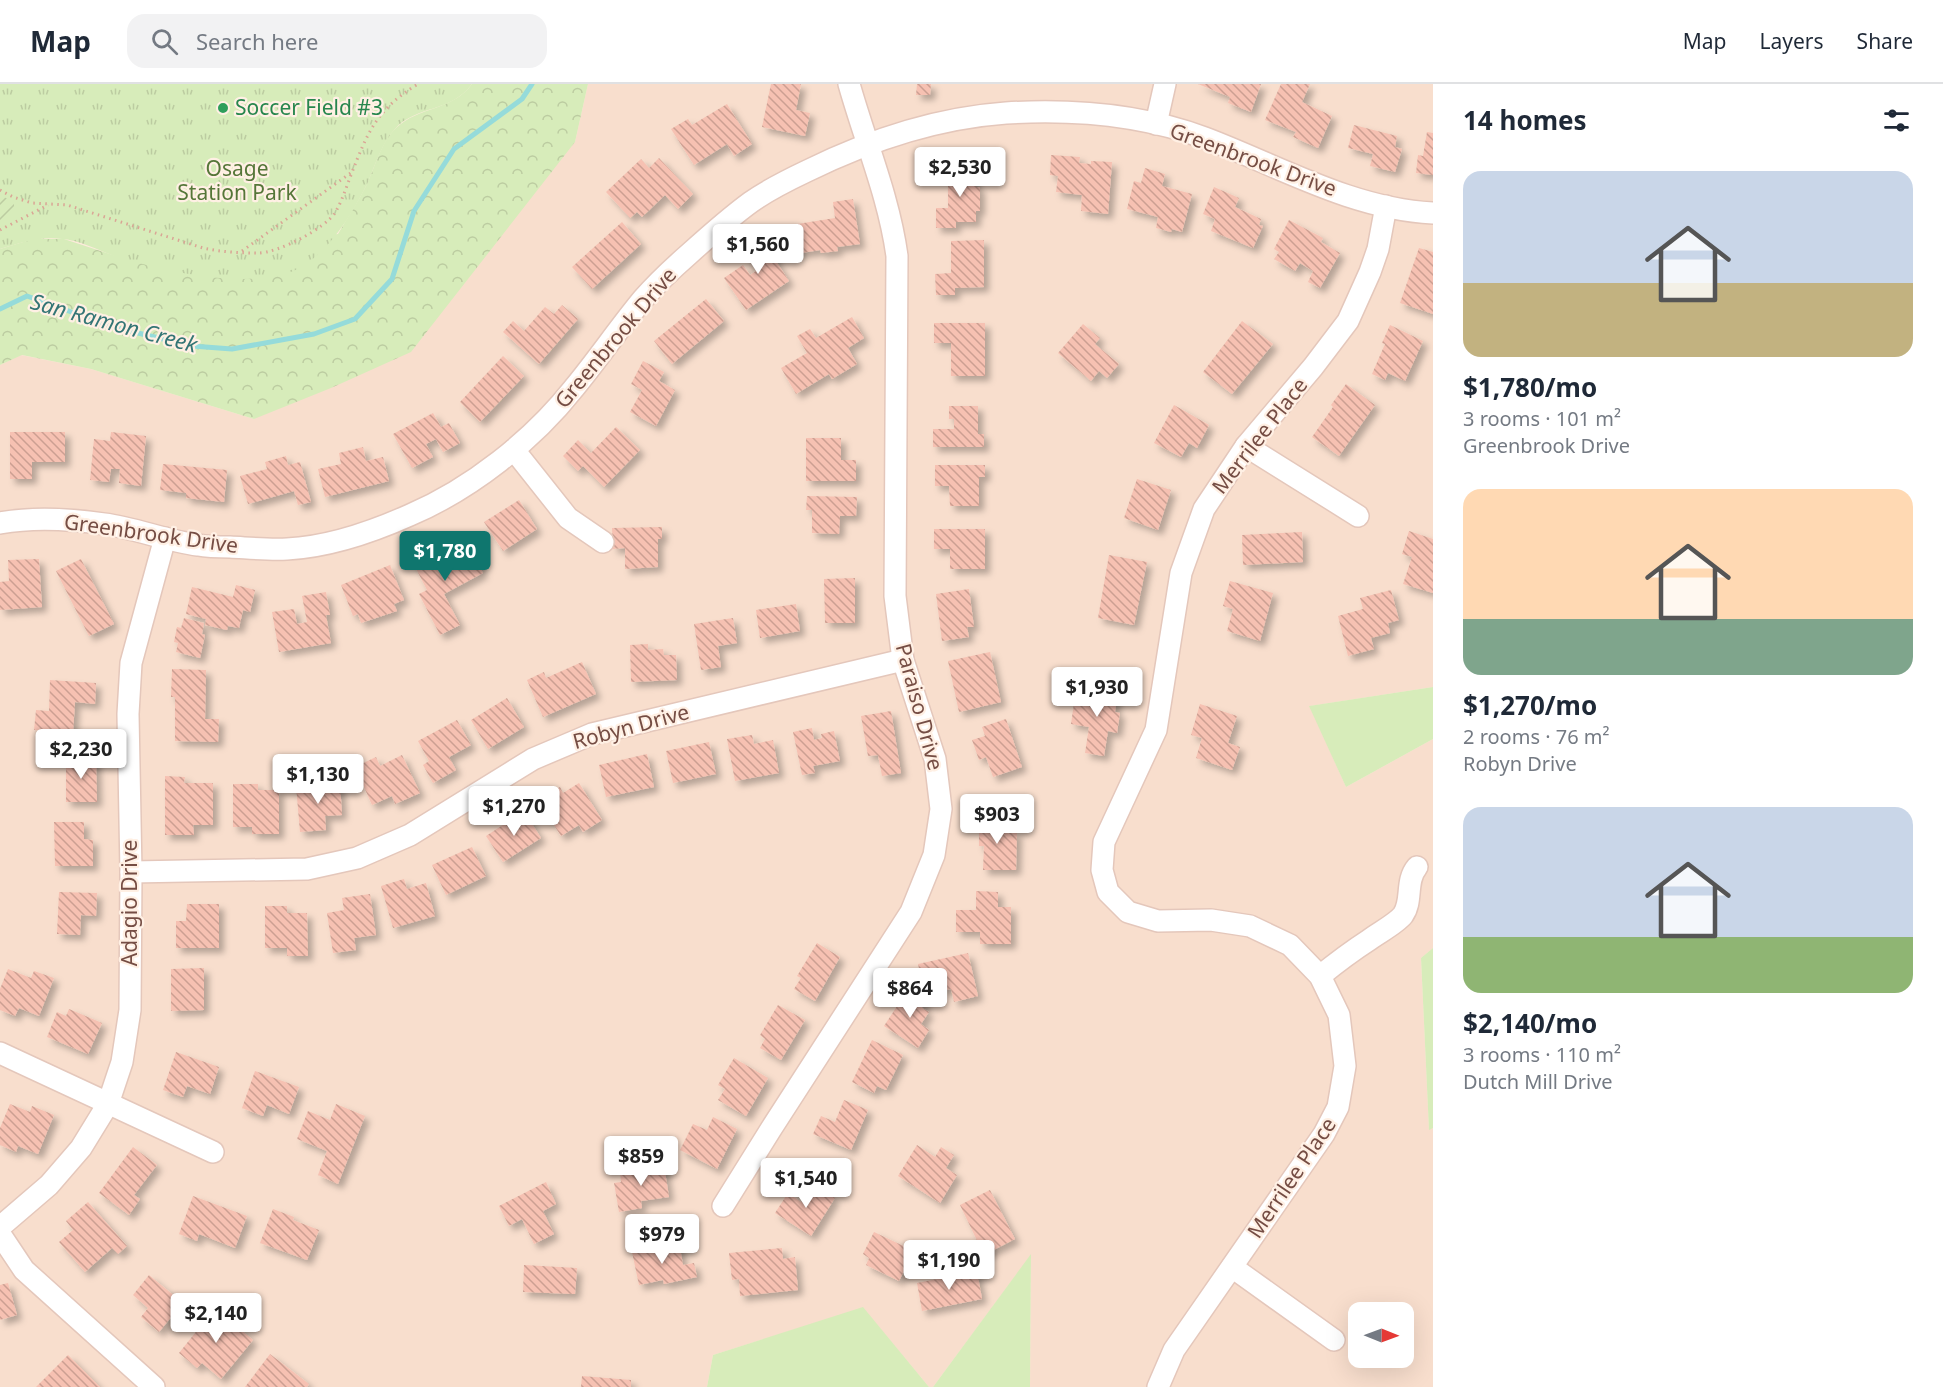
<!DOCTYPE html>
<meta charset="utf-8">
<style>
body{margin:0;font-family:"Noto Sans",sans-serif;background:#f2f2f3;color:#1f2937;height:100vh;display:flex;flex-direction:column;font-size:22px;white-space:nowrap}
*{box-sizing:border-box;margin:0}
p{font-size:20px;color:#747a83}
.icon{flex:none;width:33px;height:33px;fill:none;stroke:currentColor;stroke-width:2;stroke-linecap:round;stroke-linejoin:round}
.map{position:relative;flex:1;overflow:hidden}
.panel{display:flex;flex-direction:column;background:#fff;width:510px}
.panel>*{flex:none}
.needle{width:39px;rotate:91deg}
.fabs{position:absolute;left:1348px;top:1218px;display:grid;gap:12px}
.fabs a{display:grid;place-items:center;width:66px;height:66px;border-radius:12px;background:#fff;box-shadow:0 6px 24px #0002;font-size:30px}
.price{position:absolute;translate:-50% -51px;padding:0 14px;border-radius:6px;background:#fff;color:#222;font-size:20px;line-height:39px;filter:drop-shadow(0 2px 3px #0008)}
.price::after{content:'';position:absolute;left:50%;top:36px;width:18px;height:14px;margin-left:-9px;background:inherit;clip-path:polygon(0 0,100% 0,50% 100%)}
.price.selected{background:#0f766e;color:#fff}
ul{padding:0;list-style:none}
li{display:grid;align-content:center;gap:12px;height:318px;padding:0 30px}
li span{display:grid;place-items:center;height:186px;border-radius:18px;color:#555}
li>.icon{margin-inline-start:auto}
span .icon{width:108px;height:108px;fill:#fffc;stroke-width:1}
li b{font-size:26px}
h2{display:flex;justify-content:space-between;align-items:center;height:72px;padding:0 30px;font-size:26px}
header{display:flex;align-items:center;gap:36px;box-sizing:border-box;height:84px;padding:0 30px;background:#fff;border-bottom:2px solid #e0e1e3}
header strong{font-size:28px}
nav{display:flex;gap:33px;margin-inline-start:auto;font-size:21px}
.search{width:420px;height:54px;background:#f2f2f3;display:flex;align-items:center;gap:15px;box-sizing:border-box;padding:0 21px;border-radius:18px;color:#747a83;font-size:22px}
main{display:flex;flex:1;min-height:0}
.map>svg:first-child{display:block}
</style>
<header>
<strong>Map</strong>
<div class="search"><svg class="icon" aria-label="search" viewBox="0 0 24 24"><circle cx="10" cy="10" r="6"/><path d="M15 15l6 6"/></svg>Search here</div>
<nav><a>Map</a><a>Layers</a><a>Share</a></nav>
</header>
<main>
<div class="map">
<svg width="1433" height="1303" viewBox="0 0 1433 1303">
<defs>
<pattern id="forest-crowns" width="20" height="18" patternUnits="userSpaceOnUse" patternTransform="scale(1.5)"><rect width="20" height="18" fill="#d7ecba"/><path d="M2 6a3 3 0 1 1 6 0M12 15a3 3 0 1 1 6 0" fill="none" stroke="#bccca1"/></pattern>
<pattern id="park-tufts" width="24" height="20" patternUnits="userSpaceOnUse" patternTransform="scale(1.5)"><rect width="24" height="20" fill="#d7ecba"/><path d="M3 7l-1-3M5 7V3M7 7l1-3M15 17l-1-3M17 17v-4M19 17l1-3" fill="none" stroke="#bccca1"/></pattern>
<pattern id="garden-furrows" width="10" height="10" patternUnits="userSpaceOnUse" patternTransform="scale(1.5)"><rect width="10" height="10" fill="#d7ecba"/><path d="M-1 1l2-2M0 10L10 0M9 11l2-2" fill="none" stroke="#bccca1"/></pattern>
<pattern id="building-back-hatch" width="6" height="6" patternUnits="userSpaceOnUse" patternTransform="scale(1.5)"><rect width="6" height="6" fill="#f6c1b2"/><path d="M-1 5l2 2M0 0l6 6M5-1l2 2" fill="none" stroke="#cc9f92"/></pattern>
<filter id="shadow"><feDropShadow dx="5" dy="5" stdDeviation="3" flood-color="#0004"/></filter>
</defs>
<rect width="100%" height="100%" fill="#feebdc"/>
<path fill="#f8decd" fill-rule="evenodd" d="M588,0h845v603l-123,19 36,81 87,-48v209l-12,10 8,171 4,-1v259h-403l1,-132 -98,132h-4l-66,-79 -150,47 -6,32h-707v-1022l21,-10 70,14 163,50 321,-277zM1359,1228h45v46h-45z"/>
<g fill="#d7ecba">
<path d="M1433,603v52l-87,48 -37,-81z"/>
<path d="M1433,864v180l-4,2 -8,-172z"/>
<path d="M1031,1170l-1,133h-97z"/>
<path d="M863,1223l66,80h-222l6,-32z"/>
</g>
<path fill="url(#forest-crowns)" d="M472,0h116l-13,58 -164,210 -80,36 -77,31 -163,-50 -69,-14 -22,10v-116l33,-10h31l52,17 222,-22c9,-16 20,-32 28,-48 9,-19 15,-44 30,-58 23,-22 56,-17 76,-44z"/>
<path fill="url(#park-tufts)" d="M0,0h472c-21,29 -56,21 -77,45 -13,14 -20,36 -27,53 -14,29 -33,60 -59,80 -43,34 -146,9 -195,-6 -16,-6 -35,-16 -52,-17 -22,-3 -41,4 -62,10z"/>
<path fill="url(#garden-furrows)" d="M0,111l14,7v13l-14,10z"/>
<g fill="none" stroke-linecap="round" stroke-linejoin="round">
<path stroke="#95dbda" stroke-width="5" d="M0,225l27,-13 86,31 79,19 40,3 82,-15 41,-15 37,-40 22,-68 40,-62 68,-50 10,-15"/>
</g>
<g fill="url(#building-back-hatch)" filter="url(#shadow)">
<path d="M771,0h30l-5,26 14,3 -5,23 -43,-9z"/>
<path d="M917,0h14l-1,11h-14z"/>
<path d="M1198,0h63l-10,28 -23,-9 2,-6z"/>
<path d="M1281,0h29l-8,18 30,14 -14,32 -25,-11 3,-5 -31,-12z"/>
<path d="M727,20l25,40 -18,12 -7,-12 -33,21 -23,-36 17,-10 4,6z"/>
<path d="M1354,41l43,11 -2,11 7,2 -7,23 -25,-6 3,-12 -25,-6z"/>
<path d="M1427,48l6,1v42l-17,-2 2,-18 5,1z"/>
<path d="M1051,71l29,2 -1,6 12,1v-3l21,1 -4,52 -27,-3 1,-16 -26,-3 2,-16 -8,-1z"/>
<path d="M659,74l34,36 -15,15 -13,-14 -23,22 -5,-5 -7,6 -24,-26 35,-33 8,9z"/>
<path d="M948,82h27l1,21h4v24h-4v11h-20v6h-20v-20h12z"/>
<path d="M1145,84l20,6 -3,12 30,8 -10,38 -10,-3 -1,3 -15,-4 2,-11 -31,-8 7,-28 7,2z"/>
<path d="M1214,103l25,11 -4,9 26,12 -2,6 4,1 -10,22 -42,-17 4,-12 -12,-5z"/>
<path d="M853,115l7,45 -23,3 1,4 -17,2 -1,-3 -25,4 -4,-29 44,-7 -2,-16z"/>
<path d="M1289,136l34,18 -2,4 19,11 -20,35 -12,-6 5,-11 -13,-8 -5,8 -21,-12 5,-7 -5,-3z"/>
<path d="M622,138l19,22 -49,45 -20,-22z"/>
<path d="M769,152l12,17 -7,5 15,23 -43,29 -22,-32 19,-13 7,10 9,-6 -12,-18z"/>
<path d="M984,156v47l-29,1v7h-19l-1,-21 16,-1v-32z"/>
<path d="M1419,164l14,4v62l-33,-11z"/>
<path d="M706,215l18,22 -52,43 -18,-23z"/>
<path d="M562,221l16,14 -39,45 -36,-32 10,-11 11,10 21,-24 9,7z"/>
<path d="M852,233l12,21 -16,10 9,16 -25,15 -3,-5 -33,20 -15,-26 26,-15 -10,-17 13,-7 6,9z"/>
<path d="M1242,237l31,23 -41,50 -29,-22z"/>
<path d="M934,239h51v53h-34v-33h-17z"/>
<path d="M1083,240l17,14 -5,6 24,20 -12,14 -8,-7 -8,10 -33,-28z"/>
<path d="M1390,241l33,16 -18,40 -17,-8 -3,7 -13,-6 13,-30 -3,-1z"/>
<path d="M503,272l21,20 -44,46 -20,-20z"/>
<path d="M643,277l21,11 -5,9 16,9 -19,36 -26,-14 12,-22 -11,-6z"/>
<path d="M1346,300l29,21 -36,51 -27,-19 21,-30 -2,-2z"/>
<path d="M1174,321l35,20 -12,23 -8,-5 -8,14 -27,-14z"/>
<path d="M949,322h29v28h6v13h-51v-18h21v-10h-5z"/>
<path d="M433,329l8,14 8,-4 11,20 -17,9 -7,-13 -10,5 7,13 -21,11 -19,-34z"/>
<path d="M616,343l24,23 -36,37 -21,-21 -5,5 -15,-15 15,-16 13,13z"/>
<path d="M10,348h55v30h-33v17h-22z"/>
<path d="M111,348l35,4 -5,50 -22,-3 1,-14h-9l-2,13 -19,-2 4,-41 16,2z"/>
<path d="M806,354h35v22h15v21h-50z"/>
<path d="M363,363l3,14 17,-4 6,24 -64,16 -7,-28 23,-5 -2,-11z"/>
<path d="M286,372l2,9 12,-3 11,40 -13,3 -4,-14 -46,13 -8,-28 27,-7 -2,-7z"/>
<path d="M163,380l64,6 -3,32 -38,-4v-5l-26,-3z"/>
<path d="M935,381h50v12h-6v29h-29l-1,-20h-14z"/>
<path d="M1137,395l34,11 -13,40 -34,-12z"/>
<path d="M807,412l50,1 -1,19h-16l-1,18 -27,-1v-23h-6z"/>
<path d="M519,416l18,29 -34,22 -19,-29z"/>
<path d="M662,443v12h-4v28l-33,2v-21l-12,1 -1,-21z"/>
<path d="M934,445h51v40h-35v-20h-16z"/>
<path d="M1409,447l24,8v54l-30,-9 9,-27 -10,-3z"/>
<path d="M1302,448l1,30 -60,3 -1,-30z"/>
<path d="M468,460l15,29 -39,21 16,31 -20,10 -21,-41 8,-4 -16,-31 21,-11 6,12z"/>
<path d="M1109,471l38,7 -13,63 -36,-7z"/>
<path d="M39,475l3,48 -42,3v-28l9,-1 -1,-21z"/>
<path d="M81,475l33,65 -25,12 -33,-65z"/>
<path d="M390,481l14,35 -10,4 3,7 -36,12 -3,-9 -5,2 -12,-31z"/>
<path d="M855,494v45h-30l-1,-44z"/>
<path d="M1230,497l43,12 -13,48 -33,-10 6,-22 -10,-3z"/>
<path d="M236,501l19,5 -5,22 -7,-2 -4,18 -11,-2 -1,4 -22,-5 1,-6 -20,-5 6,-27 41,10z"/>
<path d="M969,505l5,38h-7l2,10 -27,4 -6,-47z"/>
<path d="M1391,506l8,30 -11,3 2,10 -19,5 3,11 -26,7 -10,-40 25,-7 -3,-11z"/>
<path d="M326,508l4,23h-4l5,28 -52,9 -7,-40 22,-3 3,15 10,-2 -5,-26z"/>
<path d="M796,520l4,27 -40,7 -4,-28z"/>
<path d="M184,534l20,5 -2,11 3,1 -5,23 -24,-6 2,-9 -4,-1 3,-15 4,1z"/>
<path d="M733,534l4,25 -19,3 3,21 -20,3 -7,-46z"/>
<path d="M648,560v6l15,-1 1,6h12l1,25 -46,2 -1,-37z"/>
<path d="M990,568l11,50 -42,10 -11,-51z"/>
<path d="M582,578l14,32 -53,23 -16,-37 17,-8 2,6z"/>
<path d="M172,585l34,1 -1,49h14l-1,23 -43,-1v-44h-4z"/>
<path d="M50,596l46,3 -1,21 -20,-2 -2,31 -39,-3 2,-20 13,1z"/>
<path d="M1096,603l22,3 -3,22 5,1 -3,20 -9,-2 -4,25 -19,-3 4,-26 -18,-3 4,-28 20,3z"/>
<path d="M507,614l17,29 -36,22 -17,-29z"/>
<path d="M1200,620l37,12 -9,27 12,4 -8,23 -36,-12 6,-20 -11,-3z"/>
<path d="M891,627l10,62 -19,3 -4,-21 -10,1 -7,-40z"/>
<path d="M1006,635l16,48 -29,10 -7,-20 -7,3 -7,-20 13,-4 -3,-9z"/>
<path d="M457,636l14,25 -22,12 7,13 -23,13 -10,-18 6,-4 -11,-20z"/>
<path d="M812,644l2,12 8,-2 -1,-4 13,-3 6,30 -27,5 2,7 -13,2 -9,-43z"/>
<path d="M752,651l2,9 19,-4 6,33 -44,8 -8,-42z"/>
<path d="M709,658l7,32 -43,9 -7,-32z"/>
<path d="M647,670l7,33 -48,10 -7,-32z"/>
<path d="M402,671l18,38 -25,11 -3,-8 -20,9 -17,-38 21,-10 4,9z"/>
<path d="M66,674h30l1,44h-31z"/>
<path d="M165,692l20,1 -1,6h29v42h-20l1,10h-29z"/>
<path d="M340,699l2,32 -17,1 1,14 -26,2 -4,-46z"/>
<path d="M579,699l23,37 -19,12 -4,-7 -18,11 -23,-36 22,-13 3,6z"/>
<path d="M233,700h25v6h21v44h-27v-7h-19z"/>
<path d="M524,727l17,27 -38,24 -17,-26z"/>
<path d="M979,731h20v17h18l-1,38h-33l1,-24h-5z"/>
<path d="M54,738h30v17l9,1v26h-38z"/>
<path d="M472,763l14,29 -40,19 -14,-30z"/>
<path d="M404,795l3,10 19,-6 9,33 -42,12 -12,-42z"/>
<path d="M976,807l22,1v15h13v37h-31v-12h-24v-22h20z"/>
<path d="M59,808l38,1 -1,23 -15,-1 -1,20 -23,-1z"/>
<path d="M370,810l6,41 -22,3 2,12 -23,3 -6,-40 17,-3 -2,-12z"/>
<path d="M187,820h32v44h-43v-27h10z"/>
<path d="M265,822h22v7h20l1,43h-21v-8h-22z"/>
<path d="M817,859l23,14 -25,44 -21,-12 7,-11 -4,-2z"/>
<path d="M968,869l10,43 -24,6 -3,-13 -10,2 -3,-13 -16,4 -4,-18z"/>
<path d="M204,884v42l-33,1v-42z"/>
<path d="M8,885l23,9 3,-7 20,7 -15,38 -20,-8 -4,8 -15,-6v-21z"/>
<path d="M909,904l18,12 -5,8 7,4 -8,12 8,6 -11,18 -34,-22z"/>
<path d="M778,921l27,15 -24,40 -21,-12 5,-9 -5,-4z"/>
<path d="M69,925l33,14 -14,31 -41,-17 10,-25 9,4z"/>
<path d="M872,956l31,15 -17,35 -9,-4 -3,7 -22,-11z"/>
<path d="M176,968l43,15 -9,27 -23,-8 -4,11 -20,-7z"/>
<path d="M734,974l34,20 -22,38 -28,-16 7,-11 -7,-4z"/>
<path d="M255,987l44,16 -10,27 -22,-9 -4,11 -21,-8z"/>
<path d="M844,1016l24,10 -17,40 -38,-16 8,-18 14,6z"/>
<path d="M10,1020l20,8 2,-6 22,9 -16,39 -20,-8 -2,6 -16,-7v-17z"/>
<path d="M336,1020l29,12 -27,68 -20,-9 9,-24 -30,-12 11,-28 22,9z"/>
<path d="M713,1033l24,12 -20,40 -37,-19 13,-26 14,6z"/>
<path d="M917,1061l18,12 6,-10 13,8 -8,13 11,7 -17,28 -42,-27z"/>
<path d="M133,1063l24,18 -23,30 6,4 -11,16 -30,-22z"/>
<path d="M664,1081l5,32 -28,4 1,7 -23,4 -5,-29 7,-1 -1,-10z"/>
<path d="M546,1098l10,22 -13,7 11,23 -20,10 -12,-25 -13,7 -10,-20z"/>
<path d="M812,1099l23,15 -24,38 -36,-23 13,-20 13,9z"/>
<path d="M990,1106l25,49 -31,16 -24,-50z"/>
<path d="M193,1112l54,20 -12,32 -36,-14 -2,7 -18,-7z"/>
<path d="M88,1118l39,44 -9,8 -6,-6 -27,24 -26,-30 14,-12 -7,-9z"/>
<path d="M273,1125l21,8 -1,3 26,10 -12,30 -47,-17z"/>
<path d="M874,1148l40,19 -15,30 -33,-16 3,-7 -6,-4z"/>
<path d="M679,1158l4,23 11,-2 3,14 -33,7 -1,-4 -24,5 -7,-33z"/>
<path d="M782,1164l1,11 12,-2 3,33 -58,6 -1,-17 -7,1 -3,-27z"/>
<path d="M524,1181l53,3 -2,26 -52,-2z"/>
<path d="M977,1187l5,28 -60,12 -5,-28z"/>
<path d="M149,1191l34,28 -24,29 -18,-15 7,-9 -15,-13z"/>
<path d="M8,1199l9,32 -17,5v-35z"/>
<path d="M215,1224l38,32 -32,39 -19,-16 -5,5 -18,-15z"/>
<path d="M270,1270l39,30 -2,3h-62z"/>
<path d="M68,1271l32,32h-64z"/>
<path d="M582,1292l49,4v7h-50z"/>
</g>
<g fill="none" stroke-linecap="round" stroke-linejoin="round">
<g stroke="#e4c7bb" stroke-width="24">
<g id="minor">
<path d="M1156,40l9,-40"/>
<path d="M1246,362l112,70"/>
<path d="M514,366l54,68 35,24"/>
<path d="M0,439c33,-6 70,-4 104,1 32,4 62,17 94,21 11,2 22,2 32,2 19,1 38,3 57,2 42,-2 85,-17 123,-34 61,-26 123,-75 164,-127 24,-29 45,-60 69,-89 14,-16 30,-31 46,-45 20,-18 40,-36 62,-52 17,-12 37,-22 56,-31 63,-31 129,-53 199,-58 66,-4 137,2 199,25 74,28 147,71 228,75"/>
<path d="M131,788l176,-3 50,-11 53,-23 123,-76 59,-25 311,-74"/>
<path d="M1320,892c16,-13 32,-25 49,-36 9,-7 27,-16 34,-25 10,-14 2,-34 14,-48"/>
<path d="M0,969l213,99"/>
<path d="M723,1122l48,-77 140,-217 23,-57 7,-46 -6,-50 -32,-99 -8,-64 2,-340c-8,-59 -32,-115 -48,-172"/>
<path d="M0,1143l49,-42 32,-37 27,-44 14,-42 8,-52 1,-138 -3,-158 3,-51 34,-125"/>
<path d="M0,1150l24,36 130,117"/>
<path d="M1232,1183l102,73"/>
<path d="M1158,1303l16,-37 150,-216 14,-27 7,-41 -6,-51 -19,-39 -30,-31 -40,-19 -39,-6 -53,1 -30,-9 -20,-20 -6,-22 2,-28 52,-112 25,-157 23,-64 42,-63 67,-79 35,-46 22,-49 8,-23 8,-43"/>
</g>
</g>
<g stroke="#daa595" stroke-width="3" stroke-dasharray="1.5 4.5" stroke-linecap="butt">
<path d="M0,106l13,7 19,6 35,2 136,43c18,4 37,5 55,5 20,0 66,-24 77,-40 7,-12 11,-25 16,-38 17,-44 26,-66 67,-91"/>
<path d="M0,146l48,-25"/>
<path d="M242,167l110,-79"/>
</g>
<use href="#minor" stroke="#fff" stroke-width="21"/>
</g>
<circle fill="#2e9e5b" stroke="#fff0e4" stroke-width="2" cx="223" cy="24" r="6"/>
<g text-anchor="middle" stroke-width="4.5" stroke-linejoin="round" paint-order="stroke">
<g font-size="21" fill="#27864d" stroke="#fff0e4" text-anchor="start">
<text x="235" y="31">Soccer Field #3</text>
</g>
<g font-size="21" fill="#754d44" stroke="#fff0e4">
<text transform="translate(1253 76) rotate(20)" y="7">Greenbrook Drive</text>
<text transform="translate(616 254) rotate(-50)" y="7">Greenbrook Drive</text>
<text transform="translate(1260 352) rotate(-52)" y="7">Merrilee Place</text>
<text transform="translate(151 450) rotate(8)" y="7">Greenbrook Drive</text>
<text transform="translate(919 623) rotate(75)" y="7">Paraiso Drive</text>
<text transform="translate(631 643) rotate(-15)" y="7">Robyn Drive</text>
<text transform="translate(130 819) rotate(-90)" y="7">Adagio Drive</text>
<text transform="translate(1292 1094) rotate(-56)" y="7">Merrilee Place</text>
</g>
<g font-size="21" fill="#557638" stroke="#fff0e4">
<text x="237" y="92">Osage<tspan x="237" dy="24">Station Park</tspan></text>
</g>
<g font-size="22" font-style="italic" fill="#347575" stroke="#fff0e4">
<text transform="translate(114 239) rotate(15)" y="8">San Ramon Creek</text>
</g>
</g>
</svg>
<div class="fabs">
<a><svg class="needle" viewBox="-14 -14 28 28"><path d="M0-13l5 13h-10z" fill="#e53935"/><path d="M0 13l5-13h-10z" fill="#747a83"/></svg></a>
</div>
<b class="price" style="left:960px;top:114px">$2,530</b>
<b class="price" style="left:758px;top:191px">$1,560</b>
<b class="price selected" style="left:445px;top:498px">$1,780</b>
<b class="price" style="left:1097px;top:634px">$1,930</b>
<b class="price" style="left:81px;top:696px">$2,230</b>
<b class="price" style="left:318px;top:721px">$1,130</b>
<b class="price" style="left:514px;top:753px">$1,270</b>
<b class="price" style="left:997px;top:761px">$903</b>
<b class="price" style="left:910px;top:935px">$864</b>
<b class="price" style="left:641px;top:1103px">$859</b>
<b class="price" style="left:806px;top:1125px">$1,540</b>
<b class="price" style="left:662px;top:1181px">$979</b>
<b class="price" style="left:949px;top:1207px">$1,190</b>
<b class="price" style="left:216px;top:1260px">$2,140</b>
</div>
<section class="panel">
<h2>14 homes<svg class="icon" aria-label="filters" viewBox="0 0 24 24"><path d="M4 7h16M4 17h16"/><circle cx="9" cy="7" r="2"/><circle cx="15" cy="17" r="2"/></svg></h2>
<ul>
<li><span style="background:linear-gradient(#c9d6e8 60%,#c2b280 0)"><svg class="icon" aria-label="home" viewBox="0 0 24 24"><path d="M3 11l9-7 9 7M6 9v11h12V9"/></svg></span><div><b>$1,780/mo</b><p>3 rooms · 101 m²</p><p>Greenbrook Drive</p></div></li>
<li><span style="background:linear-gradient(#ffd9b3 70%,#7fa58c 0)"><svg class="icon" aria-label="home" viewBox="0 0 24 24"><path d="M3 11l9-7 9 7M6 9v11h12V9"/></svg></span><div><b>$1,270/mo</b><p>2 rooms · 76 m²</p><p>Robyn Drive</p></div></li>
<li><span style="background:linear-gradient(#c9d6e8 70%,#8fb573 0)"><svg class="icon" aria-label="home" viewBox="0 0 24 24"><path d="M3 11l9-7 9 7M6 9v11h12V9"/></svg></span><div><b>$2,140/mo</b><p>3 rooms · 110 m²</p><p>Dutch Mill Drive</p></div></li>
</ul>
</section>
</main>
